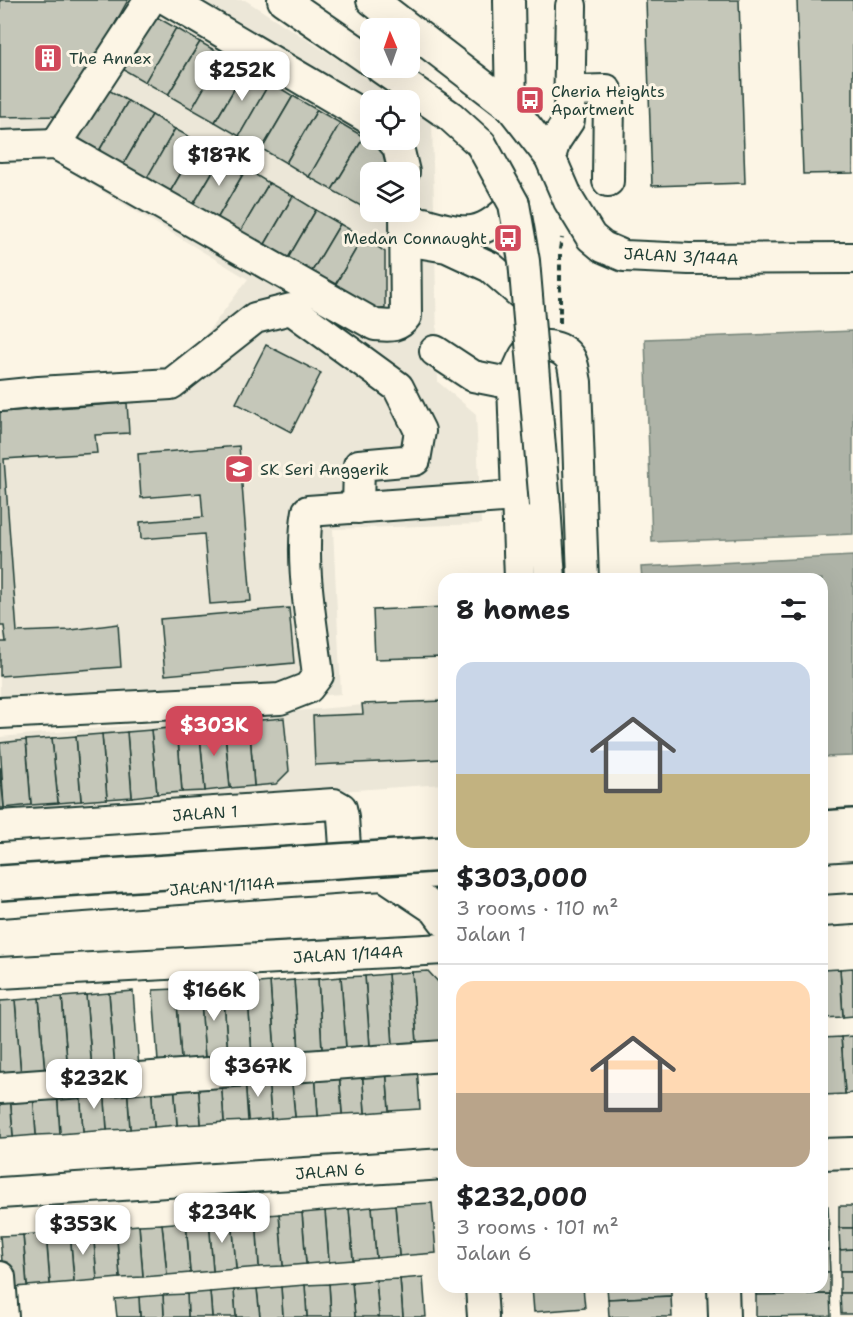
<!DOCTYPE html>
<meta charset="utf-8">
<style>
body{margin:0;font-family:"Shantell Sans",sans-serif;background:#f2f2f2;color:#202124;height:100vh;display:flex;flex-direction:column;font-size:22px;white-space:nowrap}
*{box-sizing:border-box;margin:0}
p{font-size:20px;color:#757577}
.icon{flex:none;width:33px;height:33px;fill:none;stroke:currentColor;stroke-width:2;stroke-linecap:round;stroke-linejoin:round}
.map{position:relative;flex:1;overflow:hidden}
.drawer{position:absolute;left:438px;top:573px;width:390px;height:720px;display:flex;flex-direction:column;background:#fff;border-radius:18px;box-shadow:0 6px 24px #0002}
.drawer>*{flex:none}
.needle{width:39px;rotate:358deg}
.controls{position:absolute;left:360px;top:18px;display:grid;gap:12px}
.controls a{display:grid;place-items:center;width:60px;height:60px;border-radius:12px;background:#fff;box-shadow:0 6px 24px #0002;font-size:30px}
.price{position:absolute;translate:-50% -51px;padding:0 14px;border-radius:12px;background:#fff;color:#222;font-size:20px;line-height:39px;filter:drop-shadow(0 2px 3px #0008)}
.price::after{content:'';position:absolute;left:50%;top:36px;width:18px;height:14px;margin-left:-9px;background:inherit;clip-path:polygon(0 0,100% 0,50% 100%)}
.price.current{background:#d1495b;color:#fff}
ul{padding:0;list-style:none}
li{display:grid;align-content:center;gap:12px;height:318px;padding:0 18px}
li+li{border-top:2px solid #e0e0e0}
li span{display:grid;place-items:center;height:186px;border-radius:18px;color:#555}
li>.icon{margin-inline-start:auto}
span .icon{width:108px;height:108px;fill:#fffc;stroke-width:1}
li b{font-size:26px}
h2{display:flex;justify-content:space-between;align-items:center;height:72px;padding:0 18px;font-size:26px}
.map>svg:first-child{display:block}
</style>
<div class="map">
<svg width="853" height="1317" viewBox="0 0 853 1317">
<rect width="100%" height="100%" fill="#fcf5e5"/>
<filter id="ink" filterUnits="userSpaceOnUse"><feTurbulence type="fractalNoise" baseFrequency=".0167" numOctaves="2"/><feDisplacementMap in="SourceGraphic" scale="12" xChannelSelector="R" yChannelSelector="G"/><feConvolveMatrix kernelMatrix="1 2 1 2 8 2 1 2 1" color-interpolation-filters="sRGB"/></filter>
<g filter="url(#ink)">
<g fill="#ece7d8" fill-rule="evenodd">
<path d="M0,0h245l156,100h-31v40h40v-34l22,14 6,262 38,32 5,110 -148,5 8,165 -341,25v-339l172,-14 29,-25 47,-62 -199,-120 -49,3zM370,172h40v40h-40z"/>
<path d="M444,698v86l-444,30v-77z"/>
</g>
<g fill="#aeb3a7" stroke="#758479" stroke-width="1.5">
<path d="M853,331v203l-201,8 -7,-203z"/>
<path d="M853,556v200l-31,1v-178h-180l-1,-12z"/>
</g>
<g fill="#c5c7b9" stroke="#1f3d34" stroke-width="1.5">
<path d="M0,0h128l-64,116 -64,1z"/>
<path d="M646,0h93l6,183 -93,3z"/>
<path d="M797,0h56v173l-50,1z"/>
<path d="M153,15l23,13 -31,54 -24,-14z"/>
<path d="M176,28l24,14 -32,53 -23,-13z"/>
<path d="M200,42l23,13 -31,54 -24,-14z"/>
<path d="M223,55l23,14 -31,53 -23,-13z"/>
<path d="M246,69l24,13 -31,54 -24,-14z"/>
<path d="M270,82l23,14 -31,53 -23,-13z"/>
<path d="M105,88l23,13 -29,50 -23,-14z"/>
<path d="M293,96l24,14 -31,53 -24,-14z"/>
<path d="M128,101l24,14 -29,50 -24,-14z"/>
<path d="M317,110l23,13 -31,54 -23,-14z"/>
<path d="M152,115l23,14 -28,49 -24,-13z"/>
<path d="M340,123l24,14 -32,53 -23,-13z"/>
<path d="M175,129l24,13 -29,50 -23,-14z"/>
<path d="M364,137l26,14 1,21h-21v39l-38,-21z"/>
<path d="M199,142l23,14 -29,49 -23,-13z"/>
<path d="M222,156l24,13 -29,50 -24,-14z"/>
<path d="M246,169l23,14 -29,49 -23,-13z"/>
<path d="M269,183l24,13 -29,50 -24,-14z"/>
<path d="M293,196l23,14 -29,50 -23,-14z"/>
<path d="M316,210l24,14 -29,49 -24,-13z"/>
<path d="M340,224l23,13 -29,50 -23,-14z"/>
<path d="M363,237l22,15v56l-11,3 -40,-24z"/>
<path d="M266,345l55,28 -30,59 -55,-29z"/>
<path d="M127,403l2,30 -34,2 2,18 -93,6 13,173 54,-2 47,-6 3,43 -121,9v-34h6l-2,-16h-4v-214z"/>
<path d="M239,446l12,155 -41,3 -6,-70 -63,5 -1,-17 63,-5 -2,-24 -60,5 -3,-44z"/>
<path d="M444,607v50l-69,2 -2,-49z"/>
<path d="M289,608l5,55 -129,12 -5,-56z"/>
<path d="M444,701v58l-129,6 -2,-49 50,-2 -1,-10z"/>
<path d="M284,718l5,53 -13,13 -22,2 -5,-65z"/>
<path d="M249,721l5,65 -24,2 -6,-65z"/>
<path d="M224,723l6,65 -25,3 -6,-66z"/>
<path d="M199,725l6,66 -23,1 -5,-65z"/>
<path d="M177,727l5,65 -25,2 -6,-64z"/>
<path d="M151,730l6,64 -25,3 -5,-65z"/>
<path d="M127,732l5,65 -25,2 -5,-65z"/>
<path d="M102,734l5,65 -26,2 -5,-65z"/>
<path d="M76,736l5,65 -23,2 -6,-65z"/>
<path d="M52,738l6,65 -27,2 -5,-65z"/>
<path d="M26,740l5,65 -27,3 -4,-65z"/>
<path d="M0,767l4,41h-4z"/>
<path d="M853,968v48l-10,1 -3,-48z"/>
<path d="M840,969l3,48 -21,1v-48z"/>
<path d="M428,971l14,15 2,55 -27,3 -5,-72z"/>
<path d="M412,972l5,72 -24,2 -5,-72z"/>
<path d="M388,974l5,72 -23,1 -5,-71z"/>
<path d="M365,976l5,71 -24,2 -5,-72z"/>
<path d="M341,977l5,72 -24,1 -4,-71z"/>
<path d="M318,979l4,71 -23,2 -5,-72z"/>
<path d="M294,980l5,72 -24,2 -5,-72z"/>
<path d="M270,982l5,72 -23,2 -5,-72z"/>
<path d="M247,984l5,72 -24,1 -5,-71z"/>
<path d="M223,986l5,71 -23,2 -5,-72z"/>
<path d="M200,987l5,72 -24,1 -5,-71z"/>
<path d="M176,989l5,71 -23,2 -5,-72z"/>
<path d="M133,991l6,77 -24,2 -6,-77z"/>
<path d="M109,993l6,77 -23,1 -6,-76z"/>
<path d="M86,995l6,76 -24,2 -6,-76z"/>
<path d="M62,997l6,76 -23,2 -6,-77z"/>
<path d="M39,998l6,77 -24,1 -6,-76z"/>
<path d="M15,1000l6,76 -21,2v-77z"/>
<path d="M853,1036v57l-8,1 -4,-57z"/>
<path d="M841,1037l4,57 -22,1 -1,-57z"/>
<path d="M417,1066l3,43 -31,2 -3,-43z"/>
<path d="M386,1068l3,43 -24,2 -3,-44z"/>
<path d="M362,1069l3,44 -23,1 -3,-43z"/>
<path d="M339,1071l3,43 -24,2 -3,-43z"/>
<path d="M315,1073l3,43 -23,1 -4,-43z"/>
<path d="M291,1074l4,43 -24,2 -3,-43z"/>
<path d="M268,1076l3,43 -23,2 -3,-43z"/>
<path d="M245,1078l3,43 -24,1 -3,-43z"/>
<path d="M221,1079l3,43 -23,2 -3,-43z"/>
<path d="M198,1081l3,43 -24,1 -3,-42z"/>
<path d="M174,1083l3,42 -23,2 -3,-43z"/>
<path d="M151,1084l3,43 -24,2 -3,-43z"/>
<path d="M127,1086l3,43 -23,1 -3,-43z"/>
<path d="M104,1087l3,43 -24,2 -3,-43z"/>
<path d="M80,1089l3,43 -23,2 -3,-43z"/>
<path d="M57,1091l3,43 -24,1 -3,-43z"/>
<path d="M33,1092l3,43 -23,2 -3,-43z"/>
<path d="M10,1094l3,43 -13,1v-43z"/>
<path d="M432,1203l4,50 -37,3 -4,-51z"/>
<path d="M395,1205l4,51 -23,2 -4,-51z"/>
<path d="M822,1206h6l1,22h-7z"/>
<rect x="839" y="1206" width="14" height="22"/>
<path d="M372,1207l4,51 -23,2 -4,-51z"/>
<path d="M349,1209l4,51 -24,2 -4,-51z"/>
<path d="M325,1211l4,51 -23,2 -4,-51z"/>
<path d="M302,1213l4,51 -23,2 -4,-52z"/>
<path d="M279,1214l4,52 -24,1 -3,-51z"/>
<path d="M256,1216l3,51 -23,2 -4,-51z"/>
<path d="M232,1218l4,51 -23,2 -4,-51z"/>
<path d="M209,1220l4,51 -23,2 -4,-51z"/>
<path d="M186,1222l4,51 -23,2 -5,-51z"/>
<path d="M162,1224l5,51 -24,2 -4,-52z"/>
<path d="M139,1225l4,52 -23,1 -4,-51z"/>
<path d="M116,1227l4,51 -23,2 -4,-51z"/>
<rect x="822" y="1228" width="7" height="22"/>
<path d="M839,1228h14v21l-13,1z"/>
<path d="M93,1229l4,51 -23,2 -4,-51z"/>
<path d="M70,1231l4,51 -24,2 -4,-51z"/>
<path d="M46,1233l4,51 -23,2 -4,-51z"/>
<path d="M23,1235l4,51 -23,2 -4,-52z"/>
<path d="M853,1249v22h-13v-21z"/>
<path d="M822,1250h7l1,22h-8z"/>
<rect x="840" y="1271" width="13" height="22"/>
<path d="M822,1272h8v22l-74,1 -1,-8h67z"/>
<path d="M423,1277l3,40h-23l-3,-38z"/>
<path d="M400,1279l3,38h-24l-3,-37z"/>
<path d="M376,1280l3,37h-24l-3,-35z"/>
<path d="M352,1282l3,35h-24l-2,-33z"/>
<path d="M329,1284l2,33h-24l-2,-32z"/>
<path d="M305,1285l2,32h-24l-2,-30z"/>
<path d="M281,1287l2,30h-23l-3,-28z"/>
<path d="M532,1287h51l2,21 -51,4z"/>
<path d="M607,1287h64v9l-63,3z"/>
<path d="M257,1289l3,28h-24l-2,-27z"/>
<path d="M234,1290l2,27h-24l-2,-25z"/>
<path d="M210,1292l2,25h-24l-1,-23z"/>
<path d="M840,1293h13v21h-12z"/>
<path d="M187,1294l1,23h-24l-1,-22z"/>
<path d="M830,1294l1,22 -75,1v-22z"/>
<path d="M163,1295l1,22h-24l-1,-20z"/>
<path d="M671,1296l1,21h-63l-1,-18z"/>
<path d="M139,1297l1,20h-23l-2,-18z"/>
</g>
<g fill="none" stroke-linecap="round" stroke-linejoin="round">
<g stroke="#1f3d34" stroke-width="34">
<g id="minor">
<path d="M168,0l202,119"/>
<path d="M283,0l87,60"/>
<path d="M372,0l139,107 39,50 19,44 22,36 12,10 21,9 65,3 164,-1"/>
<path d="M509,0l2,107"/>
<path d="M381,68l69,48 31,28"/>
<path d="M570,91l36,-1 3,6 -1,85"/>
<path d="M392,140l6,7 6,25"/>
<path d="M56,144l94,-144"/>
<path d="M0,146l56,-2 319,181c14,1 23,3 31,-9l-1,-104"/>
<path d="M550,157l5,-16 14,-21 2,-114"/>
<path d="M424,223c42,13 59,14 90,-19"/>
<path d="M405,240l42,7 43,20 37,32"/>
<path d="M435,351l38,25 40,8"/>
<path d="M0,396l39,-4 132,-8 84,-66 36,-9 107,78 22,44 -5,29 -56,5 -1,43"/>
<path d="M545,505l5,74"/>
<path d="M520,579l-7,-195c4,-10 7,-23 14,-31 12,-12 34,-8 43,5 4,6 4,16 6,24l7,197"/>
<path d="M0,713l280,-14 28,-11 10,-13c-6,-51 -19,-114 -10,-164l209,-15"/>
<path d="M0,826l334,-22 7,4 2,9 4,60"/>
<path d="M822,847l31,-2"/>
<path d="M384,875l51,34 9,12"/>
<path d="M0,902l347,-25 97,-5"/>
<path d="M822,911l31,-2"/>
<path d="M0,973l444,-24"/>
<path d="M0,1088l444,-32"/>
<path d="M822,1154l31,-1"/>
<path d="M0,1193l444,-29"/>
<path d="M0,1277l3,40"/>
<path d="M481,1287l2,30"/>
<path d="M723,1287l1,30"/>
</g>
</g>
<g stroke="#1f3d34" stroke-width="38">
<path id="highway" d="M822,828l31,-2"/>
</g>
<path stroke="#1f3d34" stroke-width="4" stroke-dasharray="6 4.5" stroke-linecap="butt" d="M560,323v-74l2,-11"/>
<use href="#minor" stroke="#fcf5e5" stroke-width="30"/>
<use href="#highway" stroke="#fcf5e5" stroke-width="33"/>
<g stroke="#1f3d34" stroke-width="34" stroke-linecap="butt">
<path id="minor-bridge" d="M481,144l33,60 10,57 21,244"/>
</g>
<g stroke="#1f3d34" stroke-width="38" stroke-linecap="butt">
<path id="highway-bridge" d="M0,883l444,-29"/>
</g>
<use href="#minor-bridge" stroke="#fcf5e5" stroke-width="30"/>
<use href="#highway-bridge" stroke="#fcf5e5" stroke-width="33"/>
</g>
</g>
<defs>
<g id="building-square" transform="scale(1.5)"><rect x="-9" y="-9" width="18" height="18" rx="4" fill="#d1495b" stroke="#fcf5e5"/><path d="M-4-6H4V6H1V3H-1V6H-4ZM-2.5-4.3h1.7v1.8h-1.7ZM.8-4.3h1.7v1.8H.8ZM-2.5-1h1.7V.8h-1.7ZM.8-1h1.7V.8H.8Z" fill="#fff"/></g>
<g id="bus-square" transform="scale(1.5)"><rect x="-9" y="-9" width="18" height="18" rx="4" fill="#d1495b" stroke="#fcf5e5"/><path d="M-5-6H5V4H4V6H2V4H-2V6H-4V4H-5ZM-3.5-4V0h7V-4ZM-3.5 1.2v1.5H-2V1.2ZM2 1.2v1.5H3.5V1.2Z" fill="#fff"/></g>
<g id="school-square" transform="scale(1.5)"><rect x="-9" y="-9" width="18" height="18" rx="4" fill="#d1495b" stroke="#fcf5e5"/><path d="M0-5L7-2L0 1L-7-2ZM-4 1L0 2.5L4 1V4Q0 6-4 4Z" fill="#fff"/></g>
</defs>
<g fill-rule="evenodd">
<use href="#building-square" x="48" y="58"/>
<use href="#bus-square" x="530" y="100"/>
<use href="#bus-square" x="508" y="238"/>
<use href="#school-square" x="239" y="469"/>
</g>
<g text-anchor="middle" stroke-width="6" stroke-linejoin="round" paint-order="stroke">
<g font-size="16" fill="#1f3d34" stroke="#fcf5e5" text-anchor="start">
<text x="69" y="64">The Annex</text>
<text x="551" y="97">Cheria Heights<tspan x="551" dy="18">Apartment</tspan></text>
<text x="487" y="244" text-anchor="end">Medan Connaught</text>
<text x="260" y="475">SK Seri Anggerik</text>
</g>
<g font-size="16" fill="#1f3d34" stroke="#fcf5e5">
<text transform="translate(681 256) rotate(3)" y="6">JALAN 3/144A</text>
<text transform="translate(205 813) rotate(-4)" y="6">JALAN 1</text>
<text transform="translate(222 886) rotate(-4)" y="6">JALAN 1/114A</text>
<text transform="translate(348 954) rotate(-3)" y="6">JALAN 1/144A</text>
<text transform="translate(330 1171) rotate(-4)" y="6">JALAN 6</text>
</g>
</g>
</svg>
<div class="controls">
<a><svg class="needle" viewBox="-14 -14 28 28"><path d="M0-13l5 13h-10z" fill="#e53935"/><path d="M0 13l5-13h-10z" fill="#757577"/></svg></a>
<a><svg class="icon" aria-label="locate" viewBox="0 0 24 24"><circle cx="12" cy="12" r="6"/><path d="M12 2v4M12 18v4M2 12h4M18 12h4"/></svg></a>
<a><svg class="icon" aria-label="layers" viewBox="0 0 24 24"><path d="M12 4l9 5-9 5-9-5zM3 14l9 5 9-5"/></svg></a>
</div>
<b class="price" style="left:242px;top:102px">$252K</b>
<b class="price" style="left:219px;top:187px">$187K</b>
<b class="price current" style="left:214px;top:757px">$303K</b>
<b class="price" style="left:214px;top:1022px">$166K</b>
<b class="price" style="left:258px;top:1098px">$367K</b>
<b class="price" style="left:94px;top:1110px">$232K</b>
<b class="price" style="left:222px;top:1244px">$234K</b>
<b class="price" style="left:83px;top:1256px">$353K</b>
<section class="drawer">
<h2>8 homes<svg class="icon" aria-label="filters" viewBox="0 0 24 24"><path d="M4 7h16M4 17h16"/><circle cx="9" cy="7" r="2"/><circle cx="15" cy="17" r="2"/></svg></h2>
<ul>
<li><span style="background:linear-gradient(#c9d6e8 60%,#c2b280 0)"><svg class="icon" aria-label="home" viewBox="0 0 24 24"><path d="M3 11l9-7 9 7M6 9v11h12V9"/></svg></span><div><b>$303,000</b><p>3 rooms · 110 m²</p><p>Jalan 1</p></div></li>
<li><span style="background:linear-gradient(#ffd9b3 60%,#b9a48a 0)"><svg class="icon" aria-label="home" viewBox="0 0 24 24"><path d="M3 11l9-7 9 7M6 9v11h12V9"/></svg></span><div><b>$232,000</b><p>3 rooms · 101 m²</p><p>Jalan 6</p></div></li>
</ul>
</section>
</div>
